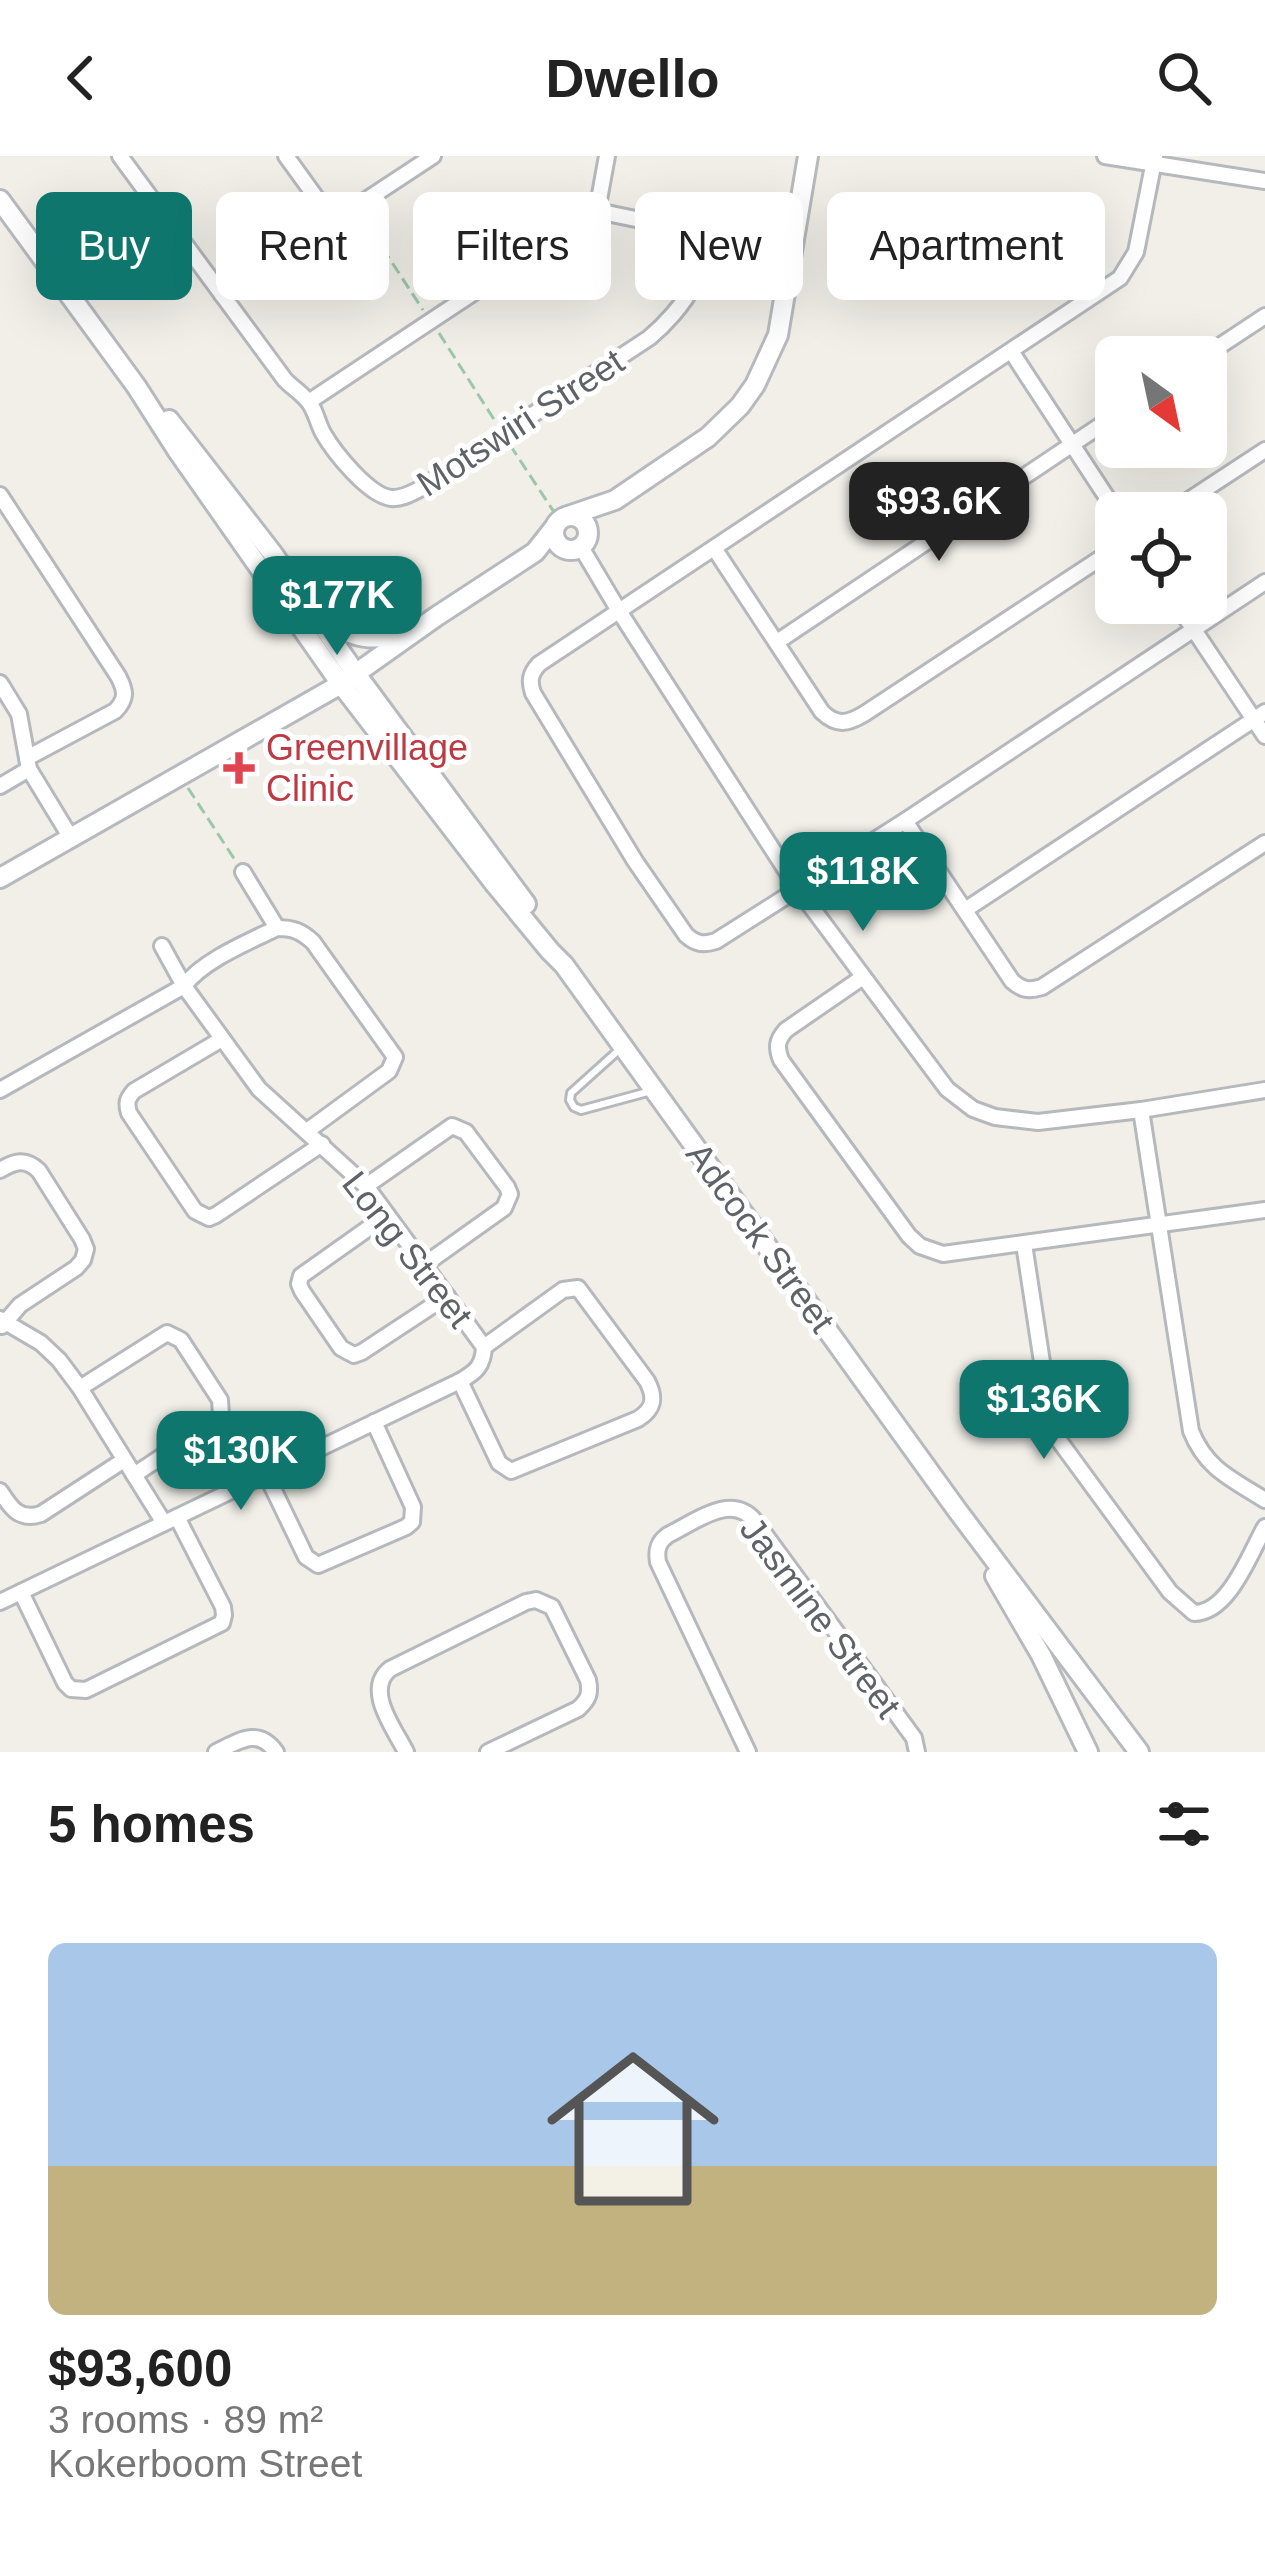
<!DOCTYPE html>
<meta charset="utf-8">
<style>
body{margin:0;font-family:Helvetica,sans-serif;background:#f6f6f6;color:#222;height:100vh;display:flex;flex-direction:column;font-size:45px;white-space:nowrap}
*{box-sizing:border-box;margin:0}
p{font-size:39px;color:#767676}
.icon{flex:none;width:66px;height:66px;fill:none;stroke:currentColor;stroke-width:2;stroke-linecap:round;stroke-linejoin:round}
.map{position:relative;height:1596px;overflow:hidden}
.sheet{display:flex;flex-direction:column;background:#fff;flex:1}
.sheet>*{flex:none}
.top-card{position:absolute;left:36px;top:36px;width:1194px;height:108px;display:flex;gap:24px}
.needle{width:78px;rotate:147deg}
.tools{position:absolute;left:1095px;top:180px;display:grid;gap:24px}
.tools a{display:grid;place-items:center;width:132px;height:132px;border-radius:18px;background:#fff;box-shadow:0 12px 48px #0002;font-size:60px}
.price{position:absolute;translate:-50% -102px;padding:0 27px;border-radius:24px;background:#0f766e;color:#fff;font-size:39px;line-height:78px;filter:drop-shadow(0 3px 6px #0008)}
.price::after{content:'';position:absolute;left:50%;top:72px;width:36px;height:27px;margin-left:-18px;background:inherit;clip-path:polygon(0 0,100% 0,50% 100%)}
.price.active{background:#222;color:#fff}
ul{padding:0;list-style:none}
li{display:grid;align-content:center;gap:24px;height:636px;padding:0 48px}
li span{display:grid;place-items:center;height:372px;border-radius:18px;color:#555}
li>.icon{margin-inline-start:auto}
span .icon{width:216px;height:216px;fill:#fffc;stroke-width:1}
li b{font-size:51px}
h2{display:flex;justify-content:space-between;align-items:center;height:144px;padding:0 48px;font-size:51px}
.tag{padding:0 42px;border-radius:18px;background:#fff;box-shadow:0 12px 48px #0002;font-size:42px;line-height:108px}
.tag.active{background:#0f766e;color:#fff}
header{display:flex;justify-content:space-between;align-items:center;height:156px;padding:0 48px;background:#fff;font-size:54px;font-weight:800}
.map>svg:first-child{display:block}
</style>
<header><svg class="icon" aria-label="back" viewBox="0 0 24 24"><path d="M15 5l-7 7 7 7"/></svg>Dwello<svg class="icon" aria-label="search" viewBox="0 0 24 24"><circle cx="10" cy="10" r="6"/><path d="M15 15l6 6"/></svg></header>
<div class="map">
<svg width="1265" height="1596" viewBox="0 0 1265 1596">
<rect width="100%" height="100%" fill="#f1efe8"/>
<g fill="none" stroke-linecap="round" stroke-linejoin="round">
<g stroke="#b5b8bc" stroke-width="12">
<path id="lane" d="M620,893l-49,44 -1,7 4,7 7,3 70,-19"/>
</g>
<g stroke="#b5b8bc" stroke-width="20">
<g id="street">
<path d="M120,0l165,224c7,7 15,12 21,19 9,8 11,23 17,34 11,19 45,62 68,65 10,1 19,-4 27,-8l231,-152c28,-23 82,-85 30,-110l-82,-17"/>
<path d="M286,0l47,65"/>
<path d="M1105,0l160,25"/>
<path d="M1155,0l-19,96 -16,26 -581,386c-9,10 -10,17 -6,29l102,168 51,74c10,9 17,10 30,6l189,-120 360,-239"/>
<path d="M222,139l211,-139"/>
<path d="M1011,195l106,162"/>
<path d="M1203,201l62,-41"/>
<path d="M310,245l287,-190 10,-55"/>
<path d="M0,339l118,181c8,15 9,23 -3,35l-88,47"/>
<path d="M1169,357l96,-63"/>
<path d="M581,391l38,64 179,278 149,200 26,20 22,8 43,5 103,-12 124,-20"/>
<path d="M714,392l108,164c15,14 25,12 42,2l252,-166"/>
<path d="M1176,447l89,133"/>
<path d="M777,486l339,-227"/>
<path d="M0,527l19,31 10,55 42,69"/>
<path d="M0,630l29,-17"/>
<path d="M905,665l107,160c10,9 17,10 30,6l223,-144"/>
<path d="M243,716l34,56"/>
<path d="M965,754l300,-198"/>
<path d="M863,821l-77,53c-9,10 -10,17 -5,30l128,176 11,10 23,8 322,-44"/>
<path d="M222,883l-88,52c-7,8 -8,12 -5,22l66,98 14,7 7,-3 106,-71"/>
<path d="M0,934l184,-104c18,-25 64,-44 93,-58 16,0 24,3 36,14l82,115 -6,14 -82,60"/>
<path d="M1141,954l50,321c15,38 41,48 74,69"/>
<path d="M0,1014c15,-9 26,-12 39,1l43,68 4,10 -3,11 -7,8 -56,37 -18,21"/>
<path d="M366,1030l86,-60 14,6 41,55 3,7 -6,14 -80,57"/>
<path d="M387,1059l-86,61 -2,8 3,7 39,57 13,7 8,-3 85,-56"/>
<path d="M1024,1088l27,177 4,14 115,157 24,21c35,0 56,-60 71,-86"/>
<path d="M0,1163l41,24 18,17 21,28 84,135"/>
<path d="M460,1225l39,82 12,8 127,-52c16,-10 18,-21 9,-38l-69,-93 -15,2 -79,57"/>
<path d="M80,1232l87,-55 14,7 39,60 1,15 -6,6 -81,54"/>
<path d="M266,1318l40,83 12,8 88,-38 6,-5 1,-15 -39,-85"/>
<path d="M0,1335c11,17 19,30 41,23l83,-54"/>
<path d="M21,1436l44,91 6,6 15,1 136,-67 2,-8 -1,-8 -46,-90"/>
<path d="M0,1446l460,-221c16,-9 23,-15 24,-34l-118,-161 -107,-97 -75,-103 -22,-40"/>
<path d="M216,1596c23,-11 42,-25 60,0"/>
<path d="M406,1596c-12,-24 -42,-62 -16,-83l136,-67 10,-2 16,7 36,73c3,14 0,20 -10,29l-90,43"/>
<path d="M748,1596l-90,-190c-2,-12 0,-20 10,-27 27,-13 63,-43 87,-14l159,217 3,14"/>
</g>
</g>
<g stroke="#b6babf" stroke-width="24">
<g id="secondary">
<path d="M0,44l136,186 41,64 164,234 153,199 56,68 14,14 393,545 182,242"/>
<path d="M169,264l104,134 83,120 170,230"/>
<circle cx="571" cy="377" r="17"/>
<path d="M568,360l47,-16 93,-63 32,-31 15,-21 23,-50 30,-179"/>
<path d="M327,461c21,23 51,25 79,14"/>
<path d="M0,722l341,-194 96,-68 98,-64 19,-24"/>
<path d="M995,1420l46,79 47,97"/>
</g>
</g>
<g stroke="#9cc7a9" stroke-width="3" stroke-dasharray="12 6" stroke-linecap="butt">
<path d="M363,62l60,92"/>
<path d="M439,177l56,88"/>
<path d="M510,289l44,67"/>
<path d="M188,632l47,72"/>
</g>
<use href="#lane" stroke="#fff" stroke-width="6"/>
<use href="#street" stroke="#fff" stroke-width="14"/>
<use href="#secondary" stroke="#fff" stroke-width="18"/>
</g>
<path fill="#e0444e" stroke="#fff" stroke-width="4.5" d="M233 594h12v12h12v12h-12v12h-12v-12h-12v-12h12z"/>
<g text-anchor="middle" stroke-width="10" stroke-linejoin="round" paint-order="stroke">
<g font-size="36" fill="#5f6368" stroke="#fff">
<text transform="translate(520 266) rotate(-33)" y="13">Motswiri Street</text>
<text transform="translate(761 1081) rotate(54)" y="13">Adcock Street</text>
<text transform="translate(408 1093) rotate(52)" y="13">Long Street</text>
<text transform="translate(821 1461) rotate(53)" y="13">Jasmine Street</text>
</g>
<g font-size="36" fill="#be3a42" stroke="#fff" text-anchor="start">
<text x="266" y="604">Greenvillage<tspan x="266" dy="41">Clinic</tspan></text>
</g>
</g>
</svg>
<div class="tools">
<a><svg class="needle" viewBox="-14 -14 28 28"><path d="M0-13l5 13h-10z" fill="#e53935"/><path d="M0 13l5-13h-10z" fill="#767676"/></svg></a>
<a><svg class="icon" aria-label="locate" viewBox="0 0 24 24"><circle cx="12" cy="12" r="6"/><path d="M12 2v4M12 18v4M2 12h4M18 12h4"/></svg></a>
</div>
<b class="price active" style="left:939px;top:408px">$93.6K</b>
<b class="price" style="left:337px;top:502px">$177K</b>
<b class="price" style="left:863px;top:778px">$118K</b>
<b class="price" style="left:1044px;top:1306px">$136K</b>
<b class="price" style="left:241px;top:1357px">$130K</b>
<div class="top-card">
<a class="tag active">Buy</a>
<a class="tag">Rent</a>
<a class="tag">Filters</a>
<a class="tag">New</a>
<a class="tag">Apartment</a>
</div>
</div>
<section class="sheet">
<h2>5 homes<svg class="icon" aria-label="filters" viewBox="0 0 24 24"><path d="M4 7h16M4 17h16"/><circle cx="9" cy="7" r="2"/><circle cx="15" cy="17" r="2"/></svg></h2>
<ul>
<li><span style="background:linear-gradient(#a9c7e8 60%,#c2b280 0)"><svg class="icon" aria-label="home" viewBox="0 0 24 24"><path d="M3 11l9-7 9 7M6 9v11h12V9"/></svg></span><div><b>$93,600</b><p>3 rooms · 89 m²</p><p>Kokerboom Street</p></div></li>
</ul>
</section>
